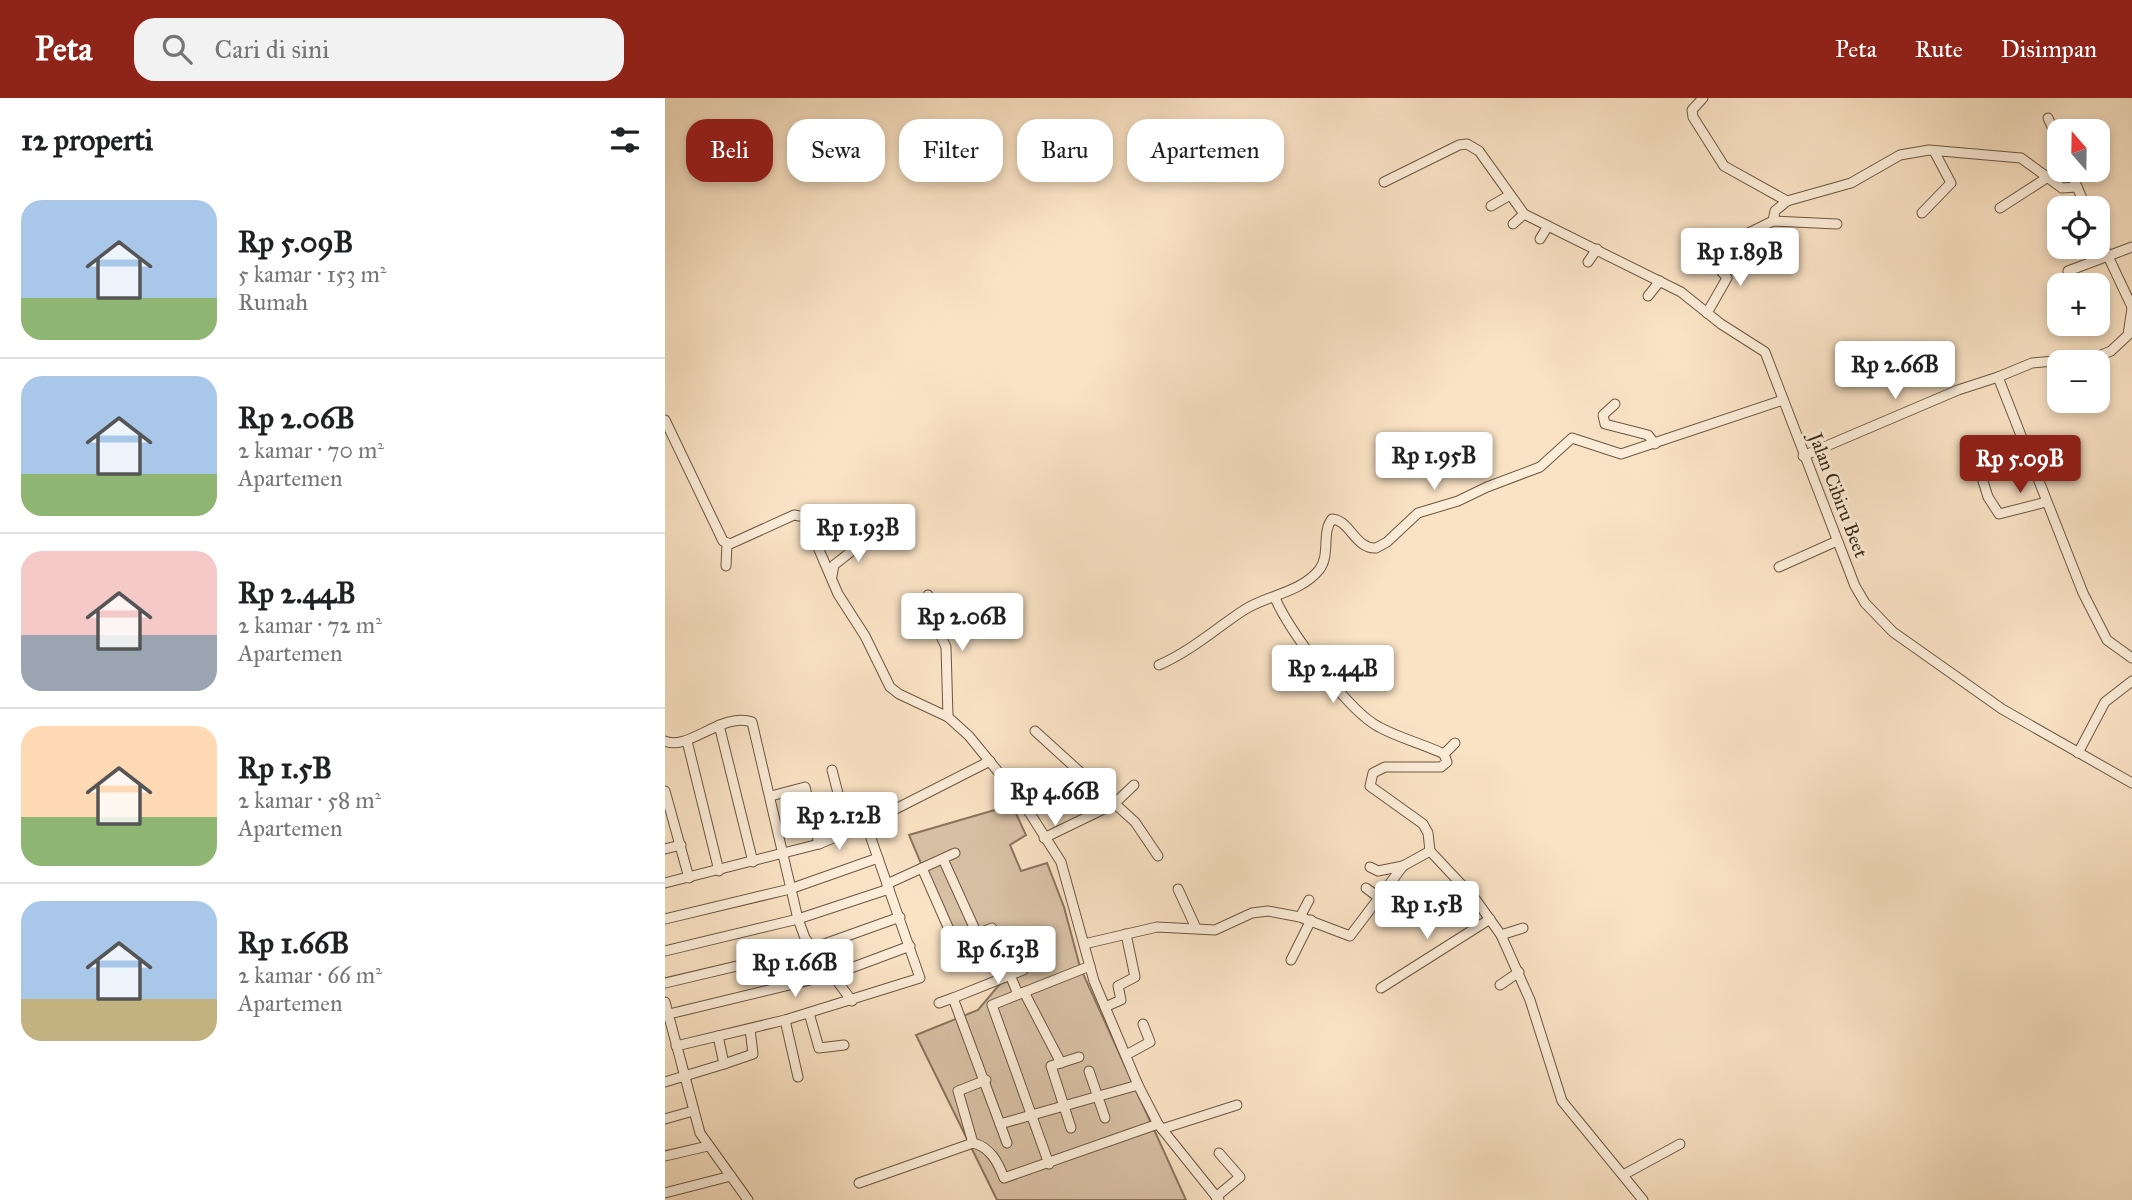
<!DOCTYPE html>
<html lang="id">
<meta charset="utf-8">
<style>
body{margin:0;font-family:"IM FELL Great Primer",serif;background:#f2f2f2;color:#202124;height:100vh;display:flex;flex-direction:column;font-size:26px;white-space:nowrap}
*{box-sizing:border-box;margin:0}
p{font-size:23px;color:#757577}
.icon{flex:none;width:38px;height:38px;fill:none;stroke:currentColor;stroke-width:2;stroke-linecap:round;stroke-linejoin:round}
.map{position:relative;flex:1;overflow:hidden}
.drawer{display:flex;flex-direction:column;background:#fff;width:665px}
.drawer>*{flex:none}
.top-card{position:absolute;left:21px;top:21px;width:665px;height:63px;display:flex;gap:14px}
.needle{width:46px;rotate:340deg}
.controls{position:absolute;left:1382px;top:21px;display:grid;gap:14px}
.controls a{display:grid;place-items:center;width:63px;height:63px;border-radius:14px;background:#fff;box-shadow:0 4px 10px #0003;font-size:35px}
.price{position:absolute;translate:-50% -60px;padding:0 16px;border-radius:7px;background:#fff;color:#222;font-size:23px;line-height:46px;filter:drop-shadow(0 2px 4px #0008)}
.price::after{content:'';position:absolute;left:50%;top:42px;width:21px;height:16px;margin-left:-10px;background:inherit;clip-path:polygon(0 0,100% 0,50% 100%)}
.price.selected{background:#8f2418;color:#fff}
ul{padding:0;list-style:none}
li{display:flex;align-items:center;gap:21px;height:175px;padding:0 21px}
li+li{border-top:2px solid #e0e0e0}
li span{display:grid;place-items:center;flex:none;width:196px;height:140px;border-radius:21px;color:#555}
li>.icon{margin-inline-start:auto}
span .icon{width:84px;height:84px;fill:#fffc;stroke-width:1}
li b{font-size:30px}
h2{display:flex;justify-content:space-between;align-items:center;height:84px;padding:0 21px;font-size:30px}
.chip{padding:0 24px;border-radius:21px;background:#fff;box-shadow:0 4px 10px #0003;font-size:24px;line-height:63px}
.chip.selected{background:#8f2418;color:#fff}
header{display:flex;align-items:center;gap:42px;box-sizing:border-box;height:98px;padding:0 35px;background:#8f2418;color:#fff}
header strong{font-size:33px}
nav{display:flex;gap:38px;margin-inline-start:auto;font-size:24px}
.search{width:490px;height:63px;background:#f2f2f2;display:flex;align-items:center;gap:18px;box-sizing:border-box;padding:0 24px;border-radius:21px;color:#757577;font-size:26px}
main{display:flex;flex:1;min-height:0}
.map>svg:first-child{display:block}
</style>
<header>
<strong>Peta</strong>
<div class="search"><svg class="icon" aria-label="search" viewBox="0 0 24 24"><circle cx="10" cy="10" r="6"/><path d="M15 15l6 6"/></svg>Cari di sini</div>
<nav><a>Peta</a><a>Rute</a><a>Disimpan</a></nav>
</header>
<main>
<section class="drawer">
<h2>12 properti<svg class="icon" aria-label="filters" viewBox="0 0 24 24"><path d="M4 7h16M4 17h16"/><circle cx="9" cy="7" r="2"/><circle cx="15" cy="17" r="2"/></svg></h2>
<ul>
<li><span style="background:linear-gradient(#a9c7e8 70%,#8fb573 0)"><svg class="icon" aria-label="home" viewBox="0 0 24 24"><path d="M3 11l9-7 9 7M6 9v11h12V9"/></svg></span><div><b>Rp 5.09B</b><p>5 kamar · 153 m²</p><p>Rumah</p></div></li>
<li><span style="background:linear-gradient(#a9c7e8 70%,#8fb573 0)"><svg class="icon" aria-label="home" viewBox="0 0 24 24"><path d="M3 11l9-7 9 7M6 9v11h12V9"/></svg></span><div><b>Rp 2.06B</b><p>2 kamar · 70 m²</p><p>Apartemen</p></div></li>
<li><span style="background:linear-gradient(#f6c9c9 60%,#9aa5b1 0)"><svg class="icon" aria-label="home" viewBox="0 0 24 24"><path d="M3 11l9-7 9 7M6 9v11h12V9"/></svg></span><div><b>Rp 2.44B</b><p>2 kamar · 72 m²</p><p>Apartemen</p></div></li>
<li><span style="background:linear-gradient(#ffd9b3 65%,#8fb573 0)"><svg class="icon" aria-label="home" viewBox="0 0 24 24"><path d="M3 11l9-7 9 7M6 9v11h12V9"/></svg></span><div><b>Rp 1.5B</b><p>2 kamar · 58 m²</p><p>Apartemen</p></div></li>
<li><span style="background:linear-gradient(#a9c7e8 70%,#c2b280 0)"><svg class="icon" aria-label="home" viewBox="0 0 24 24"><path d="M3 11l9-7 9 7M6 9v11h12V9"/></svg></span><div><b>Rp 1.66B</b><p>2 kamar · 66 m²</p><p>Apartemen</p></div></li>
</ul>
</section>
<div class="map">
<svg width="1467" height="1102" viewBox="0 0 1467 1102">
<rect width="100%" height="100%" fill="#fae3c5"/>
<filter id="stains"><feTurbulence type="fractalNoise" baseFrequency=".00286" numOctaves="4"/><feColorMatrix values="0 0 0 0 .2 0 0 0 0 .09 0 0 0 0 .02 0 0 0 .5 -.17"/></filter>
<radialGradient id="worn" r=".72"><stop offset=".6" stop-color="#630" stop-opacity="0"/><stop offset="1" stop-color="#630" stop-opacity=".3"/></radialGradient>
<path fill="#dac3a7" stroke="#8b765e" stroke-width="2" d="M347,707l14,30 -16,10 11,26 26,-8 17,44 16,60 106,233h-189l-81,-165 62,-25 22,-26 -12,-54 -35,10 -44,-105z"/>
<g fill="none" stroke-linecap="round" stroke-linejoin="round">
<g stroke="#6c5841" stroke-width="11">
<g id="minor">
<path d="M1038,0l-11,12 1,7 31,49 63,35 64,-18 49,-28 29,-5 92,8 41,30 15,-1"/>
<path d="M1383,20l12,27"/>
<path d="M1405,72l16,38"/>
<path d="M719,84l75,-37 8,-1 12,7 45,63 157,78 40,32 44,28 90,234 10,17 28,29 109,77 130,74"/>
<path d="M826,108l19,-11"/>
<path d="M1335,110l48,-31"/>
<path d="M1257,115l29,-30 -17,-32"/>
<path d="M1108,123l2,-10 12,-10"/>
<path d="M848,126l11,-10"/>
<path d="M1433,137l34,72"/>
<path d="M875,141l8,-13"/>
<path d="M923,164l9,-13"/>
<path d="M1403,173l64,-24"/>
<path d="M983,198l12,-15"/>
<path d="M1467,210l-4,27 -17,16 -15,6 -64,6 -34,14 85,216 24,47 25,18"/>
<path d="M1042,215l20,-35 -16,-20 15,-14 47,-23 64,3"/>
<path d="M950,306l-12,11 2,9 43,11 7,9"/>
<path d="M0,322l58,121 7,3 64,-29 11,2 33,77 27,42 25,51 9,7 49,23 21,19 53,65 39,61 33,119 44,104 20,39 61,76"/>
<path d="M1138,358l155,-66 40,-13"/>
<path d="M1311,361l12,38 11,17 47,-12"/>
<path d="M61,468l1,-22"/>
<path d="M1114,469l58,-26"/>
<path d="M167,478l2,-11 32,-25"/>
<path d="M263,497l3,20 15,32 2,70"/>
<path d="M610,500c14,32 73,113 104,129 20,11 44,17 65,27"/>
<path d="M494,567c32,-14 56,-36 85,-55 23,-15 56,-17 75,-40 12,-15 2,-37 13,-51 18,1 23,30 44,29l11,-6 31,-29 40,-12 29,-14 53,-20 32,-29 49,16 162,-54"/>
<path d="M657,572l20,-11"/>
<path d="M54,627l34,137"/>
<path d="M370,633l100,91 23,34"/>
<path d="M0,643c22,11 58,-30 87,-19l46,197 7,19 47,63"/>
<path d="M22,643l32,130"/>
<path d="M1413,655l27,-51 27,-21"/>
<path d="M779,656l3,8 -6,5h-56l-12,6 -3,13 53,38 5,9 2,18 46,49 25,35 29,65 32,101 81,99"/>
<path d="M779,656l11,-11"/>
<path d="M167,672l16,62"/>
<path d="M0,693l24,87"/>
<path d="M106,698l34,-9 14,57"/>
<path d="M379,740l70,-34 20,-19"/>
<path d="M0,751l16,-4"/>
<path d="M278,761l34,75"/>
<path d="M705,769l8,4 25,-5"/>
<path d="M257,770l29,66 11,6 30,-12 20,46"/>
<path d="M0,785l154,-39 47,-20 124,-63"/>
<path d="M222,786l68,-31"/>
<path d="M701,790l12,9"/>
<path d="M513,791l18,39"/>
<path d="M787,798l23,3"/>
<path d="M635,819l9,-17"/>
<path d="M0,821l125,-30 88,-31"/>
<path d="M836,837l22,-7"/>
<path d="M419,846l73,-17 58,3 37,-17 16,-2 32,6 50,19 53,-70 27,-15"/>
<path d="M0,853l133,-32 91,-30"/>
<path d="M626,862l20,-40"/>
<path d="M345,877l8,19"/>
<path d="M0,885l148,-35 87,-31"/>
<path d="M835,887l19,-13"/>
<path d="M716,890l109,-69"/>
<path d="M359,894l37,71"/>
<path d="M288,900l70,-28"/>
<path d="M0,904l35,131 48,67"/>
<path d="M274,905l14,-5 47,126"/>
<path d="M440,909l16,-7 -3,-14 17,-9 -9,-43"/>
<path d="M144,915l10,35 25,-3"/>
<path d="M4,916l166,-40 75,-28"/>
<path d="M120,922l13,57"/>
<path d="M11,948l109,-26 135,-42 -54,-154"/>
<path d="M461,957l24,-13 -7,-18"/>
<path d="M59,966l29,-10 -3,-25"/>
<path d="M424,973l16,47"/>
<path d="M0,984l59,-18 -6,-28"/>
<path d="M0,1021l28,-8"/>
<path d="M406,1030l-20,-62 28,-9"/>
<path d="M497,1031l75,-24"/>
<path d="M308,1045l-15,-52 28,-11"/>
<path d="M342,1045l-7,-19 138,-39"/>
<path d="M0,1058l43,-10"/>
<path d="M384,1066l-57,-159 98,-39"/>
<path d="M958,1077l57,-31"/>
<path d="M194,1085l114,-40c17,4 25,19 31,35l154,-54"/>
<path d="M0,1095l66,-17"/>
<path d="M551,1099l24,-20 -21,-24"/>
</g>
</g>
<use href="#minor" stroke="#fcedd9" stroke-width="9"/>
</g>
<g text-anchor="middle" stroke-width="6" stroke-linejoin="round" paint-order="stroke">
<g font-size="19" fill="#3c2915" stroke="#fcedd9">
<text transform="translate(1174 397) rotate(69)" y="7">Jalan Cibiru Beet</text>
</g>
</g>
<rect width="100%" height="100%" filter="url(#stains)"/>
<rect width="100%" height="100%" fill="url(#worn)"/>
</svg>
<div class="controls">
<a><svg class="needle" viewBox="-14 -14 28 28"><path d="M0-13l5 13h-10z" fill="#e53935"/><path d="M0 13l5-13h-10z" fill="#757577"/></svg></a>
<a><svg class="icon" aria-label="locate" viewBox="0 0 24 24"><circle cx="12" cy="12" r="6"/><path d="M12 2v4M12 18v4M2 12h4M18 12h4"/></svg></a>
<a>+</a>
<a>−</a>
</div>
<b class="price" style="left:1075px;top:190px">Rp 1.89B</b>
<b class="price" style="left:1230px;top:303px">Rp 2.66B</b>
<b class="price" style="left:769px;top:394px">Rp 1.95B</b>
<b class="price selected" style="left:1355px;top:397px">Rp 5.09B</b>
<b class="price" style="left:193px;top:466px">Rp 1.93B</b>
<b class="price" style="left:297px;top:555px">Rp 2.06B</b>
<b class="price" style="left:668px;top:607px">Rp 2.44B</b>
<b class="price" style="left:390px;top:730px">Rp 4.66B</b>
<b class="price" style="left:174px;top:754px">Rp 2.12B</b>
<b class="price" style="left:762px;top:843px">Rp 1.5B</b>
<b class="price" style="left:333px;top:888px">Rp 6.13B</b>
<b class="price" style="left:130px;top:901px">Rp 1.66B</b>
<div class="top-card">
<a class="chip selected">Beli</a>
<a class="chip">Sewa</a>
<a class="chip">Filter</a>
<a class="chip">Baru</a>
<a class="chip">Apartemen</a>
</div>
</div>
</main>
